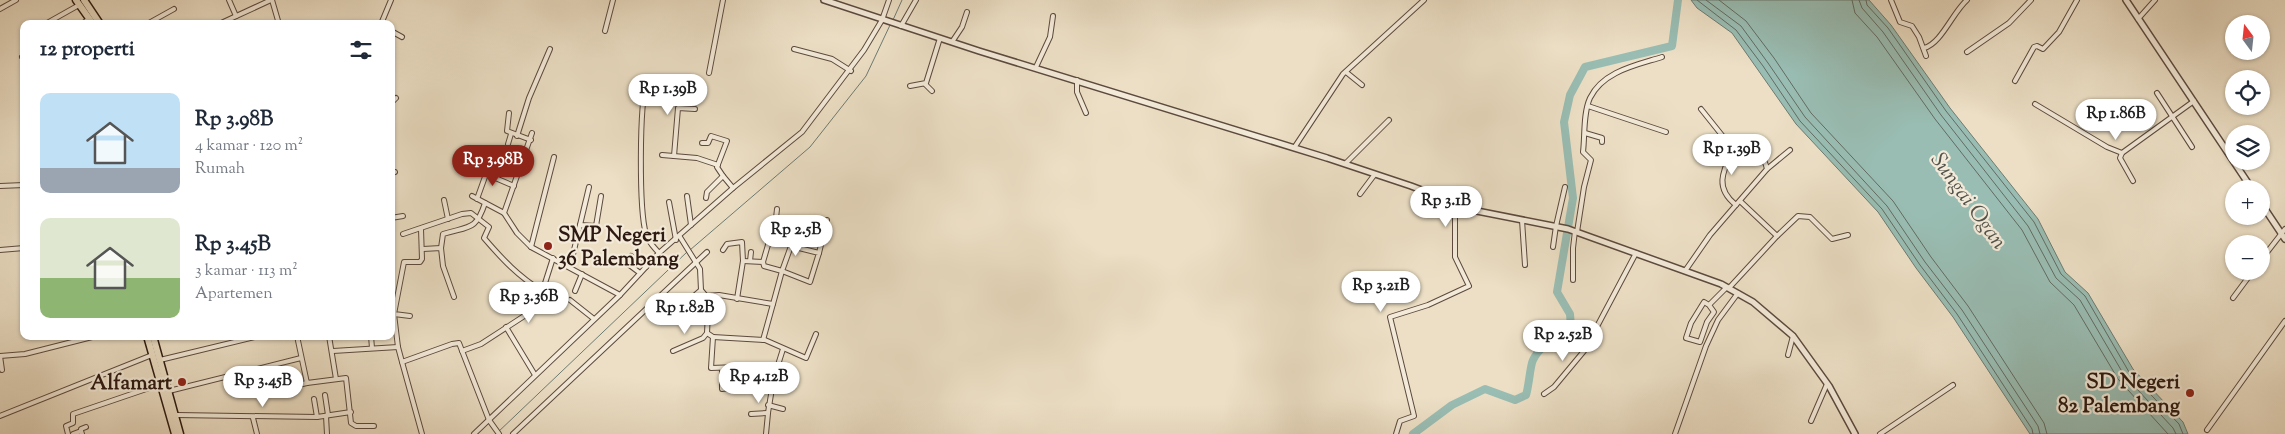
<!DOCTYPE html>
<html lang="id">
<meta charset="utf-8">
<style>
body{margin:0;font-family:"Sorts Mill Goudy",serif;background:#f2f2f3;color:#1f2937;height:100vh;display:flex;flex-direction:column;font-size:19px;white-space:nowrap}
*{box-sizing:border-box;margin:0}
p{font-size:16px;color:#747a83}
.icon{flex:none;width:28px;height:28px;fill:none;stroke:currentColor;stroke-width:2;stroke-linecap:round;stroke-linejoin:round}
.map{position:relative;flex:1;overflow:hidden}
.sheet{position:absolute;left:20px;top:20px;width:375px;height:320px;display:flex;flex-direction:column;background:#fff;border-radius:10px;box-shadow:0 1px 4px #0004}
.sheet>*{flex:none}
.needle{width:32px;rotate:345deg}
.fabs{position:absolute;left:2225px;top:15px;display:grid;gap:10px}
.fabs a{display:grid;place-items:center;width:45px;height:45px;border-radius:50%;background:#fff;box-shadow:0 1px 4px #0004;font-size:25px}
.price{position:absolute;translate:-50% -42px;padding:0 11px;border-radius:18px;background:#fff;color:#222;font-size:16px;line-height:32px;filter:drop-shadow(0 1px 2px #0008)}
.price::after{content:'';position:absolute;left:50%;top:30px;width:15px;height:11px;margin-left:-8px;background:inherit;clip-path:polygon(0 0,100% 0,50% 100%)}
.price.selected{background:#8f2418;color:#fff}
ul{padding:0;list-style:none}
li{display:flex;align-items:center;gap:15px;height:125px;padding:0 20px}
li span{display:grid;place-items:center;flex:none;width:140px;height:100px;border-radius:10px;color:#555}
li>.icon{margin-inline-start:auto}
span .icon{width:60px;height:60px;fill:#fffc;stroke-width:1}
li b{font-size:21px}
h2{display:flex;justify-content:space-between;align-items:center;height:60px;padding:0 20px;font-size:21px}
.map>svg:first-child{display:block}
</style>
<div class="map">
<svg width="2285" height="434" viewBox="0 0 2285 434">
<rect width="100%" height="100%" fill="#ecdfc5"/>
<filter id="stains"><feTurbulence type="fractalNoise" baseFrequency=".004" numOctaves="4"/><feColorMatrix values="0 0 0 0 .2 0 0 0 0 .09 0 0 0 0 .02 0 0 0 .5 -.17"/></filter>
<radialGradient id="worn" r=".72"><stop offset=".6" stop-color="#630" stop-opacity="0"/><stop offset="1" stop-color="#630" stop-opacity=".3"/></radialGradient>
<path fill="#99bdb3" stroke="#6d7b72" d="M1691,0h178l22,25 59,83 88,111 27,53 23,21 45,76 50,53 5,12h-158l-77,-117 -37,-49 -38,-56 -82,-88 -64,-91 -35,-25z"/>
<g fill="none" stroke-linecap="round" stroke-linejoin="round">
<g stroke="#626b62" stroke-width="1">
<path d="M1697,0l39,30 27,36 37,55 82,88 38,56 37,49 75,115 1,5"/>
<path d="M1706,0l35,26 27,37 37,54 82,89 38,56 37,48 76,116 2,8"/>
<path d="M1719,0l27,21 28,37 37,55 82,88 38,56 37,49 76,117 3,11"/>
<path d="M1852,0l3,13 22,24 58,82 87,111 28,52 24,23 44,74 50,55"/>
<path d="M1859,0l3,8 21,24 58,83 87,111 28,52 24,22 44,75 49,53 3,6"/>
<path d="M1866,0l1,5 21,23 58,83 88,111 27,52 24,22 44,76 50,52 4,10"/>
</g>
<g stroke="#6d7b72" stroke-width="1">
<path d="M893,20l9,-20"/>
<path d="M690,250l120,-103 56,-71 25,-53"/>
<path d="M496,434l191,-182"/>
</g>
<path stroke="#99bdb3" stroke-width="8" d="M1413,434l39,-29 33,-16 30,11 11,-5c3,-9 4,-29 7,-35 7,-15 25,-24 38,-33l-1,-13 -13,-22 16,-94 -9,-76 6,-27 15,-28 87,-21 6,-46"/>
<g stroke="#5c4a3e" stroke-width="6">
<g id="minor">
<path d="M229,0l7,16"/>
<path d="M272,0l7,24"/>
<path d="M1891,0l9,22 12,4 7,11 7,19"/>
<path d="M0,9l16,-9"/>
<path d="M2138,19l17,-19"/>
<path d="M47,23l32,-18"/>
<path d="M82,24l7,-5"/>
<path d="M147,24l27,-15"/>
<path d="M219,24l52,-24"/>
<path d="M381,24l10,-24"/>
<path d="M901,26l15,-26"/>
<path d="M391,31l11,6"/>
<path d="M605,31l8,-31"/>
<path d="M952,42l10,-15 5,-15"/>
<path d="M1924,48c17,-4 29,-36 43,-48"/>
<path d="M794,49l38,10 19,12"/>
<path d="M1967,52l42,-29 22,-23"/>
<path d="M22,57l2,-1"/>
<path d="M1036,67l14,-30 3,-21"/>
<path d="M1346,72l16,13"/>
<path d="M709,73l14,-73"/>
<path d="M1077,80v12l9,21"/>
<path d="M2015,81l19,-34 3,-1 6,3 16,-17 18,-32"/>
<path d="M925,84l7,7"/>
<path d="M910,86l16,-3 14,-45"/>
<path d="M2157,93l35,54"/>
<path d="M391,103l5,-5"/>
<path d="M2035,104l72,43 15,6 72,-52"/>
<path d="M1588,106l78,26"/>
<path d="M509,113l-2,18 24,9"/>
<path d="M532,133l-28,80 13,20 14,14 89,48"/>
<path d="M1585,133l17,5v4"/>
<path d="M517,136l12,-38 21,-49"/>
<path d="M702,143h6l3,-7 16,5 -10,26 6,9"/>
<path d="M508,144l3,-10"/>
<path d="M1294,148l49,-74 81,-74"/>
<path d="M1733,149c-10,22 -19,39 3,56"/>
<path d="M2122,153l-2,5 13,23"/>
<path d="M662,155l35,3 21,7"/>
<path d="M674,156l4,-48 17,1"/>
<path d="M1345,164l44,-44"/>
<path d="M1767,169l23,-19"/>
<path d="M391,173l4,-1"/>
<path d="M0,186l24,-1"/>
<path d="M1360,194l15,-20"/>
<path d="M472,196l32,17"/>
<path d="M687,196l4,29"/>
<path d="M706,198l1,-6 16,-16 10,12"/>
<path d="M477,199l9,-25 28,12"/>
<path d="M444,200l4,19"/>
<path d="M1740,201l37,35"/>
<path d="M669,202l7,38"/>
<path d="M391,218l12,-2"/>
<path d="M1522,220l3,45"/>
<path d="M580,225l16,1 5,-30"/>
<path d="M1577,232l7,-45 7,-27 -8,-8c2,-16 0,-39 7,-54 13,-27 47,-33 72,-41"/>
<path d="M403,234l59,-20 9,-1 18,14 -5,11c19,22 34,38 58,53"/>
<path d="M680,237l20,32 1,21 5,6 2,17 -1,20 6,4 -2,31 27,-1 -1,20 -15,2v-21"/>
<path d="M531,247l23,-90"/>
<path d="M1553,247l3,-21 9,-39"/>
<path d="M441,248l2,-14c26,-8 33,-3 42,-31"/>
<path d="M423,249l18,-1 2,18 11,31"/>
<path d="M0,250l24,-2"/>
<path d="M723,250l4,-6 15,-2 1,19 -6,38"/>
<path d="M659,253c-5,-6 -11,-11 -13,-19 -7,-24 -7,-130 1,-153l27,1"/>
<path d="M819,253l8,-33"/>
<path d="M631,256l15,11"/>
<path d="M2261,260l24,-31"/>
<path d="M750,261l1,-9"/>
<path d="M763,262l7,-24 4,-2 3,-27"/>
<path d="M628,264l12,9"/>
<path d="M570,267l19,-80"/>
<path d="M1685,271l25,-36 57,-66c-2,-10 -15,-30 -26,-28l-8,8 -32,-40"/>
<path d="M1573,280v-32l2,-17"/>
<path d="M1729,288l48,-52 21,-20 12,1 22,22 16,-4"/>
<path d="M575,291l7,-17"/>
<path d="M706,296l13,-1 54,9 9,-33 28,11 9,-29 -28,-7 -9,25 -18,-5 -1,-4 -20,-1"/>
<path d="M2233,298l20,-27"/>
<path d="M570,300l24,19"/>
<path d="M1709,305l5,7 -7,10 -7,20 -14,-4 5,-15 13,-21 5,3 18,-18"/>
<path d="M692,306l2,-10 7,-6"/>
<path d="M391,315l3,-1 4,33 4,15 50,-18 7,-1 30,77 10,14"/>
<path d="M410,316l-16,-2 10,-52h16l2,-3 -1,-30"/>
<path d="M506,327l29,48"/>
<path d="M297,336l10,47 39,-5 5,45 5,3h18"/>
<path d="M329,336l7,43"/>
<path d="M371,336l1,12"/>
<path d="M713,337l52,3 41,18 10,-24"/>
<path d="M763,340l10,-36"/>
<path d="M333,351l65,-4"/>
<path d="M462,351l19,-7 54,-35 4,-7 14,-44"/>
<path d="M673,351l30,-13 4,-5"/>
<path d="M1788,355l5,-19"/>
<path d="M0,356l25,-2 71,-18"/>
<path d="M0,356l2,14"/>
<path d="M160,360l99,-24"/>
<path d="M402,362l20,72"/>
<path d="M294,386l13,-3"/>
<path d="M169,391l132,-33"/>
<path d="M1544,394l10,-7 30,-36 52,-98"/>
<path d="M325,395l3,20"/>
<path d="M314,399l3,18"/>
<path d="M768,405l15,4"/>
<path d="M751,414l16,-1"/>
<path d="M176,415l141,2 34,-5"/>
<path d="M0,416l152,-61"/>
<path d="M326,416l1,18"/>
<path d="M253,418l4,16"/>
<path d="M1811,421l16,-37"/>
<path d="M2207,430l78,-109"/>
<path d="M81,431v-2l5,-2"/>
<path d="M68,434l-2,-8 7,-3v-9l88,-30"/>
<path d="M73,434l8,-3 1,3"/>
<path d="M474,434l146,-139 39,-42 74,-65 69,-56 62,-82 18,-30 7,-20"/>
<path d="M513,434l194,-182"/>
<path d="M766,434c2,-30 7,-57 17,-85"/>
<path d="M1396,434l4,-13 14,-5 -24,-99 38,-12 41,-19 -14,-29v-55"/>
<path d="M1675,434l31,-88 12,-26 20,-27"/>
<path d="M1880,434l73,-49"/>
</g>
</g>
<g stroke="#5c4a3e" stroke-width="8">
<g id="tertiary">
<path d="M824,0l155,51 348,107 84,28 66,25 91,18 153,55 32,18 40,34 36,50 26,48"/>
<path d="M2126,0l126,189"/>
<path d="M2261,203l24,36"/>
</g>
</g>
<g stroke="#2c1911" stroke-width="9">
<g id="trunk">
<path d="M76,0l17,24"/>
<path d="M84,0l16,24"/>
<path d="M147,336l28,98"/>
<path d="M153,336l27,98"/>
</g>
</g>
<use href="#minor" stroke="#f3ead9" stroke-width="4"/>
<use href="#tertiary" stroke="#f3ead9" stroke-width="5"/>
<use href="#trunk" stroke="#ecdfc5" stroke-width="6"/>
</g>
<g fill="#8f2418" stroke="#f3ead9" stroke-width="2">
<circle cx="548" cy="246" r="5"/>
<circle cx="182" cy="382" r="5"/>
<circle cx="2190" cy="393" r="5"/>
</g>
<g text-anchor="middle" stroke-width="4.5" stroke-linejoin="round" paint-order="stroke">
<g font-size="21" font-weight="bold" fill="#2c1911" stroke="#f3ead9" text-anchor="end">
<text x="558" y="241" text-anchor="start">SMP Negeri<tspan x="558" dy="24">36 Palembang</tspan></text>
<text x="2180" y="388">SD Negeri<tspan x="2180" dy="24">82 Palembang</tspan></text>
<text x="172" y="389">Alfamart</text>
</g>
<g font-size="22" font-style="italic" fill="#52524a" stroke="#f3ead9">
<text transform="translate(1970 200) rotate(54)" y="8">Sungai Ogan</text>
</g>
</g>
<rect width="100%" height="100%" filter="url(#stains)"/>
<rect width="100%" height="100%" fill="url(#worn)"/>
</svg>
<div class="fabs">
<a><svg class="needle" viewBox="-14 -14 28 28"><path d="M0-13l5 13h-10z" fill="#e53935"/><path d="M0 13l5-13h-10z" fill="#747a83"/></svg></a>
<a><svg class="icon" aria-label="locate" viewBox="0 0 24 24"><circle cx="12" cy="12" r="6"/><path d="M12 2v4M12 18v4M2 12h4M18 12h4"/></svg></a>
<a><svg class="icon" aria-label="layers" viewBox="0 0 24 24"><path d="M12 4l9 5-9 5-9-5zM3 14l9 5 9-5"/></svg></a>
<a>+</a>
<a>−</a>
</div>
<b class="price" style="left:668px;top:116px">Rp 1.39B</b>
<b class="price" style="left:2116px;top:141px">Rp 1.86B</b>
<b class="price" style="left:1732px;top:176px">Rp 1.39B</b>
<b class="price selected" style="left:493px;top:187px">Rp 3.98B</b>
<b class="price" style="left:1446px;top:228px">Rp 3.1B</b>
<b class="price" style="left:796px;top:257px">Rp 2.5B</b>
<b class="price" style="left:1381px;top:313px">Rp 3.21B</b>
<b class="price" style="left:529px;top:324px">Rp 3.36B</b>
<b class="price" style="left:685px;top:335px">Rp 1.82B</b>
<b class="price" style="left:1563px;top:362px">Rp 2.52B</b>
<b class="price" style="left:759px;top:404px">Rp 4.12B</b>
<b class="price" style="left:263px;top:408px">Rp 3.45B</b>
<section class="sheet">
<h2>12 properti<svg class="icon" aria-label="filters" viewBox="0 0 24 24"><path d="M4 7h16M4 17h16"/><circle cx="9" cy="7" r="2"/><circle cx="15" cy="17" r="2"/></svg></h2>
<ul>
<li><span style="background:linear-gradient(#bfe0f5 75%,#9aa5b1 0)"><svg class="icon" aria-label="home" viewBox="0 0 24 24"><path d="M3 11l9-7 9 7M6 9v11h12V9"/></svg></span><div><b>Rp 3.98B</b><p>4 kamar · 120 m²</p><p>Rumah</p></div></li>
<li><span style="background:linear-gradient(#dfe7d0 60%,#8fb573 0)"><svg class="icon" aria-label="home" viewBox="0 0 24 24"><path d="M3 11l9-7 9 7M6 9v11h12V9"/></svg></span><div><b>Rp 3.45B</b><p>3 kamar · 113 m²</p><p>Apartemen</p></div></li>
</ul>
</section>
</div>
